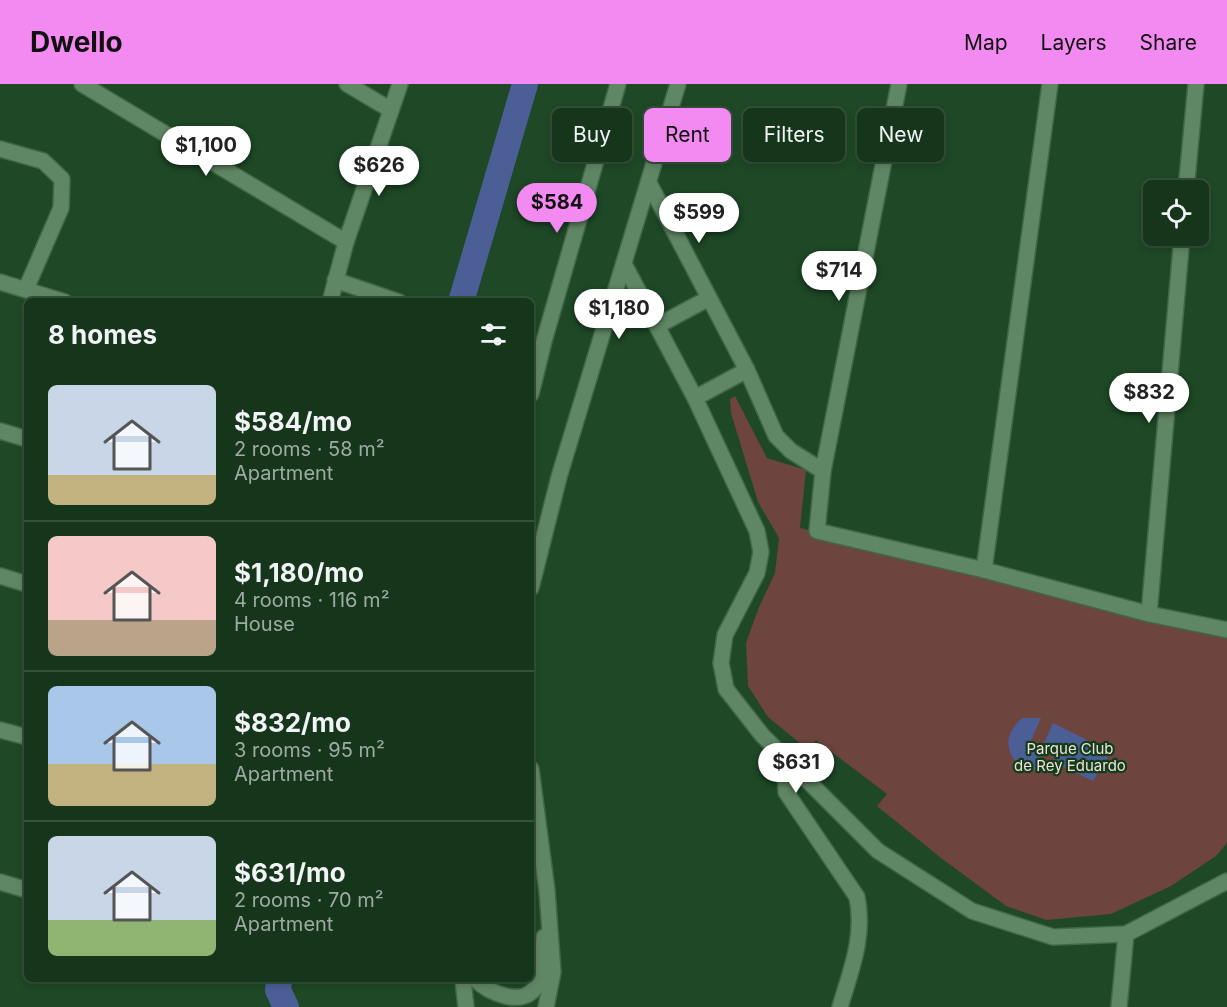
<!DOCTYPE html>
<meta charset="utf-8">
<style>
body{margin:0;font-family:Inter,sans-serif;background:#234129;color:#f1f3f6;height:100vh;display:flex;flex-direction:column;font-size:22px;white-space:nowrap}
*{box-sizing:border-box;margin:0}
p{font-size:20px;color:#9eaba3}
.icon{flex:none;width:33px;height:33px;fill:none;stroke:currentColor;stroke-width:2;stroke-linecap:round;stroke-linejoin:round}
.map{position:relative;flex:1;overflow:hidden}
.details{position:absolute;left:24px;top:214px;width:510px;height:684px;display:flex;flex-direction:column;background:#16361c;border-radius:9px;box-shadow:0 3px 9px #0003,0 0 0 2px #35503b}
.details>*{flex:none}
.hud{position:absolute;left:552px;top:24px;width:570px;height:54px;display:flex;gap:12px}
.tools{position:absolute;left:1143px;top:96px;display:grid;gap:12px}
.tools a{display:grid;place-items:center;width:66px;height:66px;border-radius:9px;background:#16361c;box-shadow:0 3px 9px #0003,0 0 0 2px #35503b;font-size:30px}
.price{position:absolute;translate:-50% -51px;padding:0 14px;border-radius:21px;background:#fff;color:#222;font-size:20px;line-height:39px;filter:drop-shadow(0 2px 3px #0008)}
.price::after{content:'';position:absolute;left:50%;top:36px;width:18px;height:14px;margin-left:-9px;background:inherit;clip-path:polygon(0 0,100% 0,50% 100%)}
.price.active{background:#f38af1;color:#111}
ul{padding:0;list-style:none}
li{display:flex;align-items:center;gap:18px;height:150px;padding:0 24px}
li+li{border-top:2px solid #35503b}
li span{display:grid;place-items:center;flex:none;width:168px;height:120px;border-radius:9px;color:#555}
li>.icon{margin-inline-start:auto}
span .icon{width:72px;height:72px;fill:#fffc;stroke-width:1}
li b{font-size:26px}
h2{display:flex;justify-content:space-between;align-items:center;height:72px;padding:0 24px;font-size:26px}
.pill{padding:0 21px;border-radius:9px;background:#16361c;box-shadow:0 3px 9px #0003,0 0 0 2px #35503b;font-size:21px;line-height:54px}
.pill.active{background:#f38af1;color:#111}
header{display:flex;align-items:center;gap:36px;box-sizing:border-box;height:84px;padding:0 30px;background:#f38af1;color:#111}
header strong{font-size:28px}
nav{display:flex;gap:33px;margin-inline-start:auto;font-size:21px}
.map>svg:first-child{display:block}
</style>
<header>
<strong>Dwello</strong>
<nav><a>Map</a><a>Layers</a><a>Share</a></nav>
</header>
<div class="map">
<svg width="1227" height="923" viewBox="0 0 1227 923">
<rect width="100%" height="100%" fill="#1e4826"/>
<path fill="#6d443e" d="M735,312l32,62 39,12 -6,58 427,105v210l-11,13 -45,30 -60,28 -65,6 -40,-14 -65,-48 -64,-52 10,-12 -71,-54 -9,9 -39,-32 -20,-31 -2,-43 13,-36 16,-34 4,-35 -21,-36 -27,-89 -1,-14z"/>
<g fill="#4b5f96">
<path d="M1022,634h19l-11,25 17,24 -22,5c-19,-18 -24,-35 -3,-54z"/>
<path d="M1053,639l58,29 -18,29 -34,-16 -15,-22z"/>
</g>
<g fill="none" stroke-linecap="round" stroke-linejoin="round">
<g stroke="#4b5f96" stroke-width="26">
<path d="M461,218l64,-218"/>
<path d="M279,896l-1,10 8,17"/>
</g>
<g stroke="#406747" stroke-width="18">
<g id="minor">
<path d="M82,0l264,158"/>
<path d="M347,0l44,26"/>
<path d="M899,0l-76,387 -6,60 167,39 165,44 78,16"/>
<path d="M0,65l43,12 19,18 -1,29 -35,81"/>
<path d="M649,99l98,187 29,66 15,15 32,20"/>
<path d="M1186,106l10,-106"/>
<path d="M624,180l71,134 62,133 4,21 -4,21 -32,62 -4,28 5,26 36,46 116,116 94,60 81,26 73,-3 101,-53"/>
<path d="M335,196l64,22"/>
<path d="M0,198l65,20"/>
<path d="M330,218l16,-60 54,-158"/>
<path d="M657,242l52,-28"/>
<path d="M531,310l13,-53 74,-257"/>
<path d="M695,314l52,-28"/>
<path d="M0,347l27,8"/>
<path d="M984,486l66,-486"/>
<path d="M0,492l27,8"/>
<path d="M531,504l28,-111 119,-393"/>
<path d="M1149,530l33,-378"/>
<path d="M0,646l27,7"/>
<path d="M792,682l-7,8 1,18 71,105c8,39 -6,73 -17,110"/>
<path d="M531,685l16,122 6,81 -7,35"/>
<path d="M0,798l27,8"/>
<path d="M463,896l3,27"/>
<path d="M476,896c13,13 46,27 59,8 7,-14 8,-35 9,-51"/>
<path d="M1119,923l7,-73"/>
</g>
</g>
<use href="#minor" stroke="#608765" stroke-width="15"/>
</g>
<g text-anchor="middle" stroke-width="4.5" stroke-linejoin="round" paint-order="stroke">
<g font-size="15" fill="#f4dedb" stroke="#123d1b">
<text x="1070" y="670">Parque Club<tspan x="1070" dy="17">de Rey Eduardo</tspan></text>
</g>
</g>
</svg>
<div class="tools">
<a><svg class="icon" aria-label="locate" viewBox="0 0 24 24"><circle cx="12" cy="12" r="6"/><path d="M12 2v4M12 18v4M2 12h4M18 12h4"/></svg></a>
</div>
<b class="price" style="left:206px;top:93px">$1,100</b>
<b class="price" style="left:379px;top:113px">$626</b>
<b class="price active" style="left:557px;top:150px">$584</b>
<b class="price" style="left:699px;top:160px">$599</b>
<b class="price" style="left:839px;top:218px">$714</b>
<b class="price" style="left:619px;top:256px">$1,180</b>
<b class="price" style="left:1149px;top:340px">$832</b>
<b class="price" style="left:796px;top:710px">$631</b>
<div class="hud">
<a class="pill">Buy</a>
<a class="pill active">Rent</a>
<a class="pill">Filters</a>
<a class="pill">New</a>
</div>
<section class="details">
<h2>8 homes<svg class="icon" aria-label="filters" viewBox="0 0 24 24"><path d="M4 7h16M4 17h16"/><circle cx="9" cy="7" r="2"/><circle cx="15" cy="17" r="2"/></svg></h2>
<ul>
<li><span style="background:linear-gradient(#c9d6e8 75%,#c2b280 0)"><svg class="icon" aria-label="home" viewBox="0 0 24 24"><path d="M3 11l9-7 9 7M6 9v11h12V9"/></svg></span><div><b>$584/mo</b><p>2 rooms · 58 m²</p><p>Apartment</p></div></li>
<li><span style="background:linear-gradient(#f6c9c9 70%,#b9a48a 0)"><svg class="icon" aria-label="home" viewBox="0 0 24 24"><path d="M3 11l9-7 9 7M6 9v11h12V9"/></svg></span><div><b>$1,180/mo</b><p>4 rooms · 116 m²</p><p>House</p></div></li>
<li><span style="background:linear-gradient(#a9c7e8 65%,#c2b280 0)"><svg class="icon" aria-label="home" viewBox="0 0 24 24"><path d="M3 11l9-7 9 7M6 9v11h12V9"/></svg></span><div><b>$832/mo</b><p>3 rooms · 95 m²</p><p>Apartment</p></div></li>
<li><span style="background:linear-gradient(#c9d6e8 70%,#8fb573 0)"><svg class="icon" aria-label="home" viewBox="0 0 24 24"><path d="M3 11l9-7 9 7M6 9v11h12V9"/></svg></span><div><b>$631/mo</b><p>2 rooms · 70 m²</p><p>Apartment</p></div></li>
</ul>
</section>
</div>
